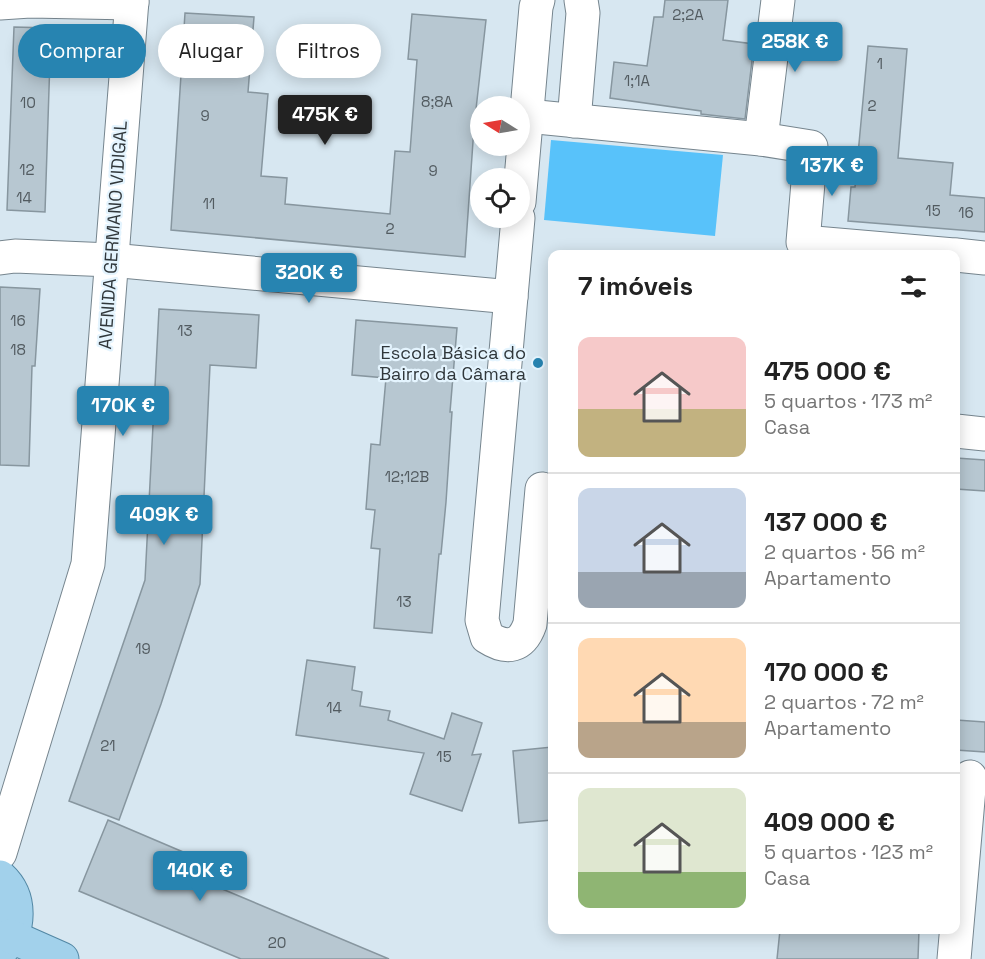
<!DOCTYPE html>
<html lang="pt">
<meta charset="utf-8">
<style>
body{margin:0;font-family:"Space Grotesk",sans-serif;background:#f2f2f2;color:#222;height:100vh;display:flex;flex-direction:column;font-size:22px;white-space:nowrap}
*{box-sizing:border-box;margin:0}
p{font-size:20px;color:#767676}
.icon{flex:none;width:33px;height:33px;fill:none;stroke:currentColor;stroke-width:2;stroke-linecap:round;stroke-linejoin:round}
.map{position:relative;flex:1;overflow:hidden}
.details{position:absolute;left:548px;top:250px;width:412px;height:684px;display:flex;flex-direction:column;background:#fff;border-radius:12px;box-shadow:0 3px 15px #0003}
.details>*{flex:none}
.guide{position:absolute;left:18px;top:24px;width:440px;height:54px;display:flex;gap:12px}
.needle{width:39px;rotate:281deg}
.controls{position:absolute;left:470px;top:96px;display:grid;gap:12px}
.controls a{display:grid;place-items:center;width:60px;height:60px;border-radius:50%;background:#fff;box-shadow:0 3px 15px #0003;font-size:30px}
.price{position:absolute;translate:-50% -51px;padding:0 14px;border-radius:6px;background:#2784b1;color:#fff;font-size:20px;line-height:39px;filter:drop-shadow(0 2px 3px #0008)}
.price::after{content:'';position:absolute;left:50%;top:36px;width:18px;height:14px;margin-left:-9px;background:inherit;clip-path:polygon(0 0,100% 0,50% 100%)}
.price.current{background:#222;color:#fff}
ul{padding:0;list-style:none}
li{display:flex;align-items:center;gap:18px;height:150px;padding:0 30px}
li+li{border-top:2px solid #e0e0e0}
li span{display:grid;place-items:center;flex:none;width:168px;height:120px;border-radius:12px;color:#555}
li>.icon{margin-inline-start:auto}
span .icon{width:72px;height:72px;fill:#fffc;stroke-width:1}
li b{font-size:26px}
h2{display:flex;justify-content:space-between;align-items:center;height:72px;padding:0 30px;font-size:26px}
.tag{padding:0 21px;border-radius:27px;background:#fff;box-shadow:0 3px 15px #0003;font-size:21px;line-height:54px}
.tag.current{background:#2784b1;color:#fff}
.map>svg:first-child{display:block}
</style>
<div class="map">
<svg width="985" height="959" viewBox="0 0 985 959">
<rect width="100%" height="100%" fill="#d7e7f1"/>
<path fill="#58c2fa" d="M551,140l172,15 -8,81 -171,-16z"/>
<g fill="#b7c7d1" stroke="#87969f" stroke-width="1.5">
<path d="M665,0h63l-5,40 31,4 -9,75 -44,-5v-3l-91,-13 4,-36 33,4 7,-49h9z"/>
<path d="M185,13l69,4 -6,75 20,2 -7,82 26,2 -2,26 105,10 5,-63 15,1 7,-92 -9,-1 4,-45 74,6 -12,107 -9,130 -294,-27z"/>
<path d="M14,27l37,1 -6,184 -38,-2z"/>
<path d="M868,46l39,3 -9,109 55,5 -3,32 35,3v34l-137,-11 3,-34h4z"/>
<path d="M0,287l40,2 -5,77h-3l-3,100 -29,-1z"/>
<path d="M159,309l100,6 -3,53 -46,-3 -10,219 -39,120 -42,116 -50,-19 76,-221z"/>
<path d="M356,320l101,8 -7,84h2l-6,90 -5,52h-2l-7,79 -58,-5 6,-79 -9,-1 4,-38 -9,-1 5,-65 9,1 6,-67 -34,-3z"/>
<path d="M956,458l29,2v31l-29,-2z"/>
<path d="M307,660l48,7 -3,23 10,2 -2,14 30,5 -2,9 56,19 8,-26 30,10 -10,32 9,-1 -19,57 -52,-17 14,-41 -128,-18z"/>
<path d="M956,720l29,2v30l-29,-2z"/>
<path d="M552,747v73l-33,3 -6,-72z"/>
<path d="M108,820l108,46 -8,17 181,76h-148l-162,-68z"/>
<path d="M780,930h139l-1,29h-141z"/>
</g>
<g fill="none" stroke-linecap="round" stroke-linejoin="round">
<g stroke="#76858e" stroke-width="35">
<g id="minor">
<path d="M0,3l30,-2 102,2"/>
<path d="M527,116l234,23 50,8 -8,95 151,13"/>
<path d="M574,121l9,-108 -2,-13"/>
<path d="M761,139l17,-139"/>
<path d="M519,202l17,-195 2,-7"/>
<path d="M518,218l-36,402 5,17c20,13 35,10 43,-13l12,-135"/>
<path d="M956,255l29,3"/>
<path d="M0,258l15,-2 96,4 400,37"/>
<path d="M956,431l29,3"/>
<path d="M0,853l88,-289 44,-564"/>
<path d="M954,959l16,-182"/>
</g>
</g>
<g stroke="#5287a4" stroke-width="35">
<g id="primary">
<path d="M0,877c22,20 21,54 0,74"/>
<path d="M10,936l52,23"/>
</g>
</g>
<use href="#minor" stroke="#fff" stroke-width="33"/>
<use href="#primary" stroke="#a2d1eb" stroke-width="33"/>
</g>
<circle fill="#2784b1" stroke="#e4f4fe" stroke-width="2" cx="538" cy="363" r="6"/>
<g text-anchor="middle" stroke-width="4.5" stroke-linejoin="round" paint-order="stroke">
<g font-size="15" fill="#525b60">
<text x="688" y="20">2;2A</text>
<text x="880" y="69">1</text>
<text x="637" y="86">1;1A</text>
<text x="437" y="107">8;8A</text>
<text x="28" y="108">10</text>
<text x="872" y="111">2</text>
<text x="205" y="121">9</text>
<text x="27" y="175">12</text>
<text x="433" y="176">9</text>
<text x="24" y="203">14</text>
<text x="209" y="209">11</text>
<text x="933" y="216">15</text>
<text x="966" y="218">16</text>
<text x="390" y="234">2</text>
<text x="18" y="326">16</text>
<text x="185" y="336">13</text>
<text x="18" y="355">18</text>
<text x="407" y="482">12;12B</text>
<text x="404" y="607">13</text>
<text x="143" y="654">19</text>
<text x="334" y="713">14</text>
<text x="108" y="751">21</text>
<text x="444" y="762">15</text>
<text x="277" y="948">20</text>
</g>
<g font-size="18" fill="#30373b" stroke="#e4f4fe">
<text transform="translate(113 235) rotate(-86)" y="6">AVENIDA GERMANO VIDIGAL</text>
</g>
<g font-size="18" fill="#30373b" stroke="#e4f4fe" text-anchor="end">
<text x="526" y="359">Escola Básica do<tspan x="526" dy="21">Bairro da Câmara</tspan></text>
</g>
</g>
</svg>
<div class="controls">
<a><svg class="needle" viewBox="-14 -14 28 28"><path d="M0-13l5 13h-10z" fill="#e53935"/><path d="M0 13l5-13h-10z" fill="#767676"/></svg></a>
<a><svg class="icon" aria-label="locate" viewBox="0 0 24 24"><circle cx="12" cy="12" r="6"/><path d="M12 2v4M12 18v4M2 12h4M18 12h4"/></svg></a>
</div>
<b class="price" style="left:795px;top:73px">258K €</b>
<b class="price current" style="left:325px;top:146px">475K €</b>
<b class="price" style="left:832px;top:197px">137K €</b>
<b class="price" style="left:309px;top:304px">320K €</b>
<b class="price" style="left:123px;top:437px">170K €</b>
<b class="price" style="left:164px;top:546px">409K €</b>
<b class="price" style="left:200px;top:902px">140K €</b>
<div class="guide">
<a class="tag current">Comprar</a>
<a class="tag">Alugar</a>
<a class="tag">Filtros</a>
</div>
<section class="details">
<h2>7 imóveis<svg class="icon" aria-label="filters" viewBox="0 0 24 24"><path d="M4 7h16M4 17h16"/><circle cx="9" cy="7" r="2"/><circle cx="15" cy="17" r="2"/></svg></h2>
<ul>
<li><span style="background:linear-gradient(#f6c9c9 60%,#c2b280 0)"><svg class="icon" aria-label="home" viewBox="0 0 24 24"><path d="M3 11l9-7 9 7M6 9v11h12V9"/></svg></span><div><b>475 000 €</b><p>5 quartos · 173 m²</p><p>Casa</p></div></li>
<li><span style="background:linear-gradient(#c9d6e8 70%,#9aa5b1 0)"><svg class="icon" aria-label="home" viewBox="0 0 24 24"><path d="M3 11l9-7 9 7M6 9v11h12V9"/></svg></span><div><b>137 000 €</b><p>2 quartos · 56 m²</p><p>Apartamento</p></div></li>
<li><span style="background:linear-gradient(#ffd9b3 70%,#b9a48a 0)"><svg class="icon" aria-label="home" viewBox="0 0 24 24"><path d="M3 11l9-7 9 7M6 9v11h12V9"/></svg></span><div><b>170 000 €</b><p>2 quartos · 72 m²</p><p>Apartamento</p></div></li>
<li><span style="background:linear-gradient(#dfe7d0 70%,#8fb573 0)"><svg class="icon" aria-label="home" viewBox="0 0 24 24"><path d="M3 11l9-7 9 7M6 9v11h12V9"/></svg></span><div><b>409 000 €</b><p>5 quartos · 123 m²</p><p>Casa</p></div></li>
</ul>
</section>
</div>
